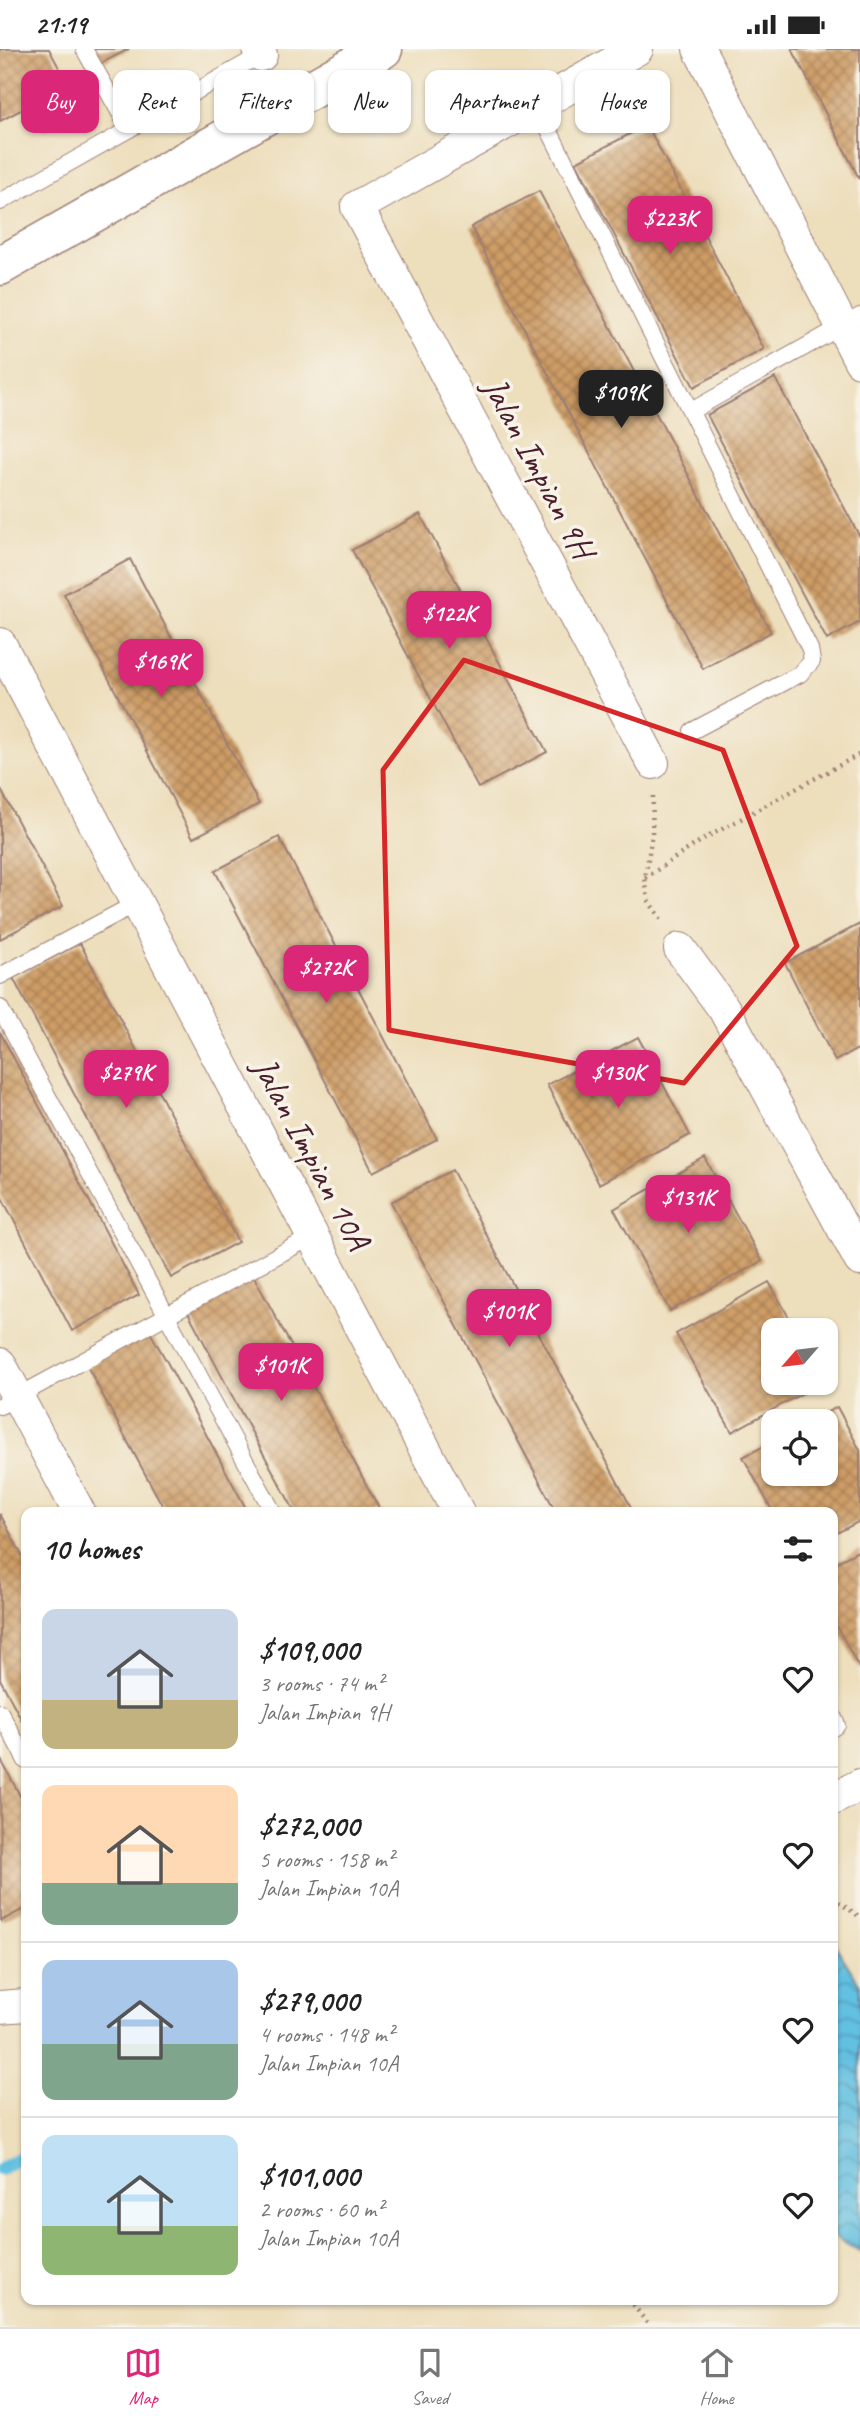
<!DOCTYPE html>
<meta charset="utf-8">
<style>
body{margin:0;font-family:Caveat,sans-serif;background:#f6f6f6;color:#222;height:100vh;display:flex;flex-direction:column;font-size:26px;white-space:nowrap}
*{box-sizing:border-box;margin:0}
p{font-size:23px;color:#767676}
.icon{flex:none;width:38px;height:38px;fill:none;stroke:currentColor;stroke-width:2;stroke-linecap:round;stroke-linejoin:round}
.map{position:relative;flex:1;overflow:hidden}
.side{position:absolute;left:21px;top:1458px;width:817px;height:798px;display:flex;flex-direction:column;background:#fff;border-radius:14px;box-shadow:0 2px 5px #0004}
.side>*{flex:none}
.hud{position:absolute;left:21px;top:21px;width:819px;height:63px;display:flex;gap:14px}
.needle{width:46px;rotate:242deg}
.buttons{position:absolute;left:761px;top:1269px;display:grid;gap:14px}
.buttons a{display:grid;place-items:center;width:77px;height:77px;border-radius:14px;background:#fff;box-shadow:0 2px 5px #0004;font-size:35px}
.price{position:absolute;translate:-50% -60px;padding:0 16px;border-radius:14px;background:#db2777;color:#fff;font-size:23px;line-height:46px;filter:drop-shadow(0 2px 4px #0008)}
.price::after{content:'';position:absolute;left:50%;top:42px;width:21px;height:16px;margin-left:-10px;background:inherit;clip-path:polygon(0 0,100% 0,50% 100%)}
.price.current{background:#222;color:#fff}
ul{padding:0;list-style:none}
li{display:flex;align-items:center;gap:21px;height:175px;padding:0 21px}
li+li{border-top:2px solid #e0e0e0}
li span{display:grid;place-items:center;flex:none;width:196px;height:140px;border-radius:14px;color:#555}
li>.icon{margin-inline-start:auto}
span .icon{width:84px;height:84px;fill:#fffc;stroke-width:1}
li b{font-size:30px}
h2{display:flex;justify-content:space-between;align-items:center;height:84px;padding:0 21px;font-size:30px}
.pill{padding:0 24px;border-radius:14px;background:#fff;box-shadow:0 2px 5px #0004;font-size:24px;line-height:63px}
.pill.current{background:#db2777;color:#fff}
.status{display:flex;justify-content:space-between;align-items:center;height:49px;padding:0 35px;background:#fff;direction:ltr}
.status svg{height:19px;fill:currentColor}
.dock{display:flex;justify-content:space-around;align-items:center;height:98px;border-top:2px solid #e0e0e0;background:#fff;font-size:19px;color:#767676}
.dock a{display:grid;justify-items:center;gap:4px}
.dock .current{color:#db2777}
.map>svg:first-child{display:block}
</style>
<div class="status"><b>21:19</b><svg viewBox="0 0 49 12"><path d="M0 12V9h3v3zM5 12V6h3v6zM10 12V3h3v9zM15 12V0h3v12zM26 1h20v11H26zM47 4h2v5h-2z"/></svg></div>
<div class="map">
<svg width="860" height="2278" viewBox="0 0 860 2278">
<defs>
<pattern id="water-waves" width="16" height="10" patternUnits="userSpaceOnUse" patternTransform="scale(1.75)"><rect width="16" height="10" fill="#62c0e1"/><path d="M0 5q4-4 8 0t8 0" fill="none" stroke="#539bb7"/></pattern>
<pattern id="building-cross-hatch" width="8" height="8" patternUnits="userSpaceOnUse" patternTransform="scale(1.75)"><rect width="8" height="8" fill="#ce9d66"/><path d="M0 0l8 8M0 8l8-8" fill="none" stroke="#a97f54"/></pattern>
</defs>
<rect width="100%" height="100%" fill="#f7f3e8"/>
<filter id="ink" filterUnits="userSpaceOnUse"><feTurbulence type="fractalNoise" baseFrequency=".0143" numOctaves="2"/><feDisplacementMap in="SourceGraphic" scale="14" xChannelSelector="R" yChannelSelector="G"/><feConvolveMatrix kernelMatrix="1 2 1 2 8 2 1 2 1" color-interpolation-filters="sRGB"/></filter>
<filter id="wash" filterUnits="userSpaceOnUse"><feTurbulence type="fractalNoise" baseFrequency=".00686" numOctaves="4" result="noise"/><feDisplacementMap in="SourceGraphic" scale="28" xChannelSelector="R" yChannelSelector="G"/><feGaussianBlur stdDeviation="1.57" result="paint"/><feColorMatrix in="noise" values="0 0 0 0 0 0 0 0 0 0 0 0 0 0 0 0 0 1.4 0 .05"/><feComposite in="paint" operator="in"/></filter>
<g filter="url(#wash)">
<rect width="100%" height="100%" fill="#eddebc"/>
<path fill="url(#water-waves)" stroke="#567086" stroke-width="2" d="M833,1893l27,43v267l-27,-16z"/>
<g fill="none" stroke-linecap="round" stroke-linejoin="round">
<path stroke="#62c0e1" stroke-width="12" d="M0,2121l26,-17"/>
</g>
<g id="blocks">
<g fill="url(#building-cross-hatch)">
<path d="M0,0h49l33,62 -39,20 -13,-26 -30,16z"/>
<path d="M92,0h37l-29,15z"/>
<path d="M792,0h68v131l-30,-58z"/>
<path d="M647,76l117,224 -70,38 -118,-225z"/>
<path d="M539,142l232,441 -68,37 -232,-442z"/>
<path d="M775,329l85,159v85l-33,18 -120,-225z"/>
<path d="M420,465l127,238 -69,36 -126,-238z"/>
<path d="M130,510l129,245 -66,34 -129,-244z"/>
<path d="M0,739l63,118 -63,33z"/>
<path d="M279,788l158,302 -64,33 -158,-301z"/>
<path d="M860,875v124l-25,13 -50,-98z"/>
<path d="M80,894l158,299 -67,36 -158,-300z"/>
<path d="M0,983l139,263 -67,36 -72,-137z"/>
<path d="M638,988l52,98 -91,49 -52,-99z"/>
<path d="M705,1109l57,103 -92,50 -56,-102z"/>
<path d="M452,1121l180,339 2,3h-78l-165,-310z"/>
<path d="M254,1228l83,153 44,82h-86l-58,-107 -49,-93z"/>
<path d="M769,1233l27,48h-22v53h47l-89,49 -56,-98z"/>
<path d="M150,1283l17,30 81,150h-82l-29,-53 -50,-93z"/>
<path d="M837,1358l23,43v71l-27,14v-23h-60l-30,-55 31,-16v32h52v-52h-16z"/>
<path d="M0,1465l26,49v165l-26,-49z"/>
<path d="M860,1501v120l-27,-51v-55z"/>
<path d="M0,1709l26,49v101l-25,13z"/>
</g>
</g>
</g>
<g filter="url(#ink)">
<use href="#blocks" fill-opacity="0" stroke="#9c7e74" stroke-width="2"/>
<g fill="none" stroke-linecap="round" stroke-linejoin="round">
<g stroke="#9c7e74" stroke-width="18">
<g id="lane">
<path d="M84,0l45,80"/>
<path d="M537,57l273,543 2,12 -12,13 -108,57"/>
<path d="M0,153l266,-150"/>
<path d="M691,362l169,-95"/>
<path d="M0,927l137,-73"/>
<path d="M0,959l273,504"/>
<path d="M0,1357l313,-170"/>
<path d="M0,1663l26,49"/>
<path d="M833,1667l4,9 -4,3"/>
</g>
</g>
<g stroke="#9c7e74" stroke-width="34">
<g id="street">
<path d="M258,0l3,6"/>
<path d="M637,0l-280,158 296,556"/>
<path d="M699,0l161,312"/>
<path d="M0,595l458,868"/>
<path d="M680,900l44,60 136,251"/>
<path d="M0,1315l79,148"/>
<path d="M833,1750l27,-14"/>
<path d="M0,1958l26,-2"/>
</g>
</g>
<g stroke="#9c7e74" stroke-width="41">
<path id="secondary" d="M0,217l383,-217"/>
</g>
<g stroke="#9c7e74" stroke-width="4.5" stroke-dasharray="2 5" stroke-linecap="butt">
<path d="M653,747l-1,38 -7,44 3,22 15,22"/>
<path d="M645,829l57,-38 158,-86"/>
<path d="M833,1849l27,19"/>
<path d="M629,2250l21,28"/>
</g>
<use href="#lane" stroke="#fff" stroke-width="16"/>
<use href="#street" stroke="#fff" stroke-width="32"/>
<use href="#secondary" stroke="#fff" stroke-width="38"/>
</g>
</g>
<path fill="none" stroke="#d62828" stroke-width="5" stroke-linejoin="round" d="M464,611l259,90 74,196 -113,137 -295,-53 -6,-260z"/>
<g text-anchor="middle" stroke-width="7" stroke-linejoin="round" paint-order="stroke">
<g font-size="35" fill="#4a1f2b" stroke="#f7f3e8">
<text transform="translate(539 418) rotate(62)" y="12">Jalan Impian 9H</text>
<text transform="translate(312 1104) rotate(62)" y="12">Jalan Impian 10A</text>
</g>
</g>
</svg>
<div class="buttons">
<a><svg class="needle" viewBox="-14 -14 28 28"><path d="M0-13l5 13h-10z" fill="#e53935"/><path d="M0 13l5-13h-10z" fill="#767676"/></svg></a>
<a><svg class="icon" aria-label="locate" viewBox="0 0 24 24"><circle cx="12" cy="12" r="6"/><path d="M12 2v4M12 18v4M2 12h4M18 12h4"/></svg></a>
</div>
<b class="price" style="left:670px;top:207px">$223K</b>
<b class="price current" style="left:621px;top:381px">$109K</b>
<b class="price" style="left:449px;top:602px">$122K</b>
<b class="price" style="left:161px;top:650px">$169K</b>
<b class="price" style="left:326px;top:956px">$272K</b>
<b class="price" style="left:126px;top:1061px">$279K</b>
<b class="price" style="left:618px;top:1061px">$130K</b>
<b class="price" style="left:688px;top:1186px">$131K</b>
<b class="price" style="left:509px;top:1300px">$101K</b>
<b class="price" style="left:281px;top:1354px">$101K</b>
<div class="hud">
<a class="pill current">Buy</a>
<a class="pill">Rent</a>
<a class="pill">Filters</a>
<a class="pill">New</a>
<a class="pill">Apartment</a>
<a class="pill">House</a>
</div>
<section class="side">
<h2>10 homes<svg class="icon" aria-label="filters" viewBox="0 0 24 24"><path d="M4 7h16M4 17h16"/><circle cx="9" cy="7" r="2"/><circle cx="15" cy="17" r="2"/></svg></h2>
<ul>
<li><span style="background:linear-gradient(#c9d6e8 65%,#c2b280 0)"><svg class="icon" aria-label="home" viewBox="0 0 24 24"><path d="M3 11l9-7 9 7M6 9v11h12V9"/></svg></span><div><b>$109,000</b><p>3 rooms · 74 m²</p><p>Jalan Impian 9H</p></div><svg class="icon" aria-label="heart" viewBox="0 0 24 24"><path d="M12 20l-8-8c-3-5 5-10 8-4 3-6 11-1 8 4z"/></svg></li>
<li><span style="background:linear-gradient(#ffd9b3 70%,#7fa58c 0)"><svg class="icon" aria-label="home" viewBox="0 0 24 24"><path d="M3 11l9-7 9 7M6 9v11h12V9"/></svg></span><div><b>$272,000</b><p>5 rooms · 158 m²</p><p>Jalan Impian 10A</p></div><svg class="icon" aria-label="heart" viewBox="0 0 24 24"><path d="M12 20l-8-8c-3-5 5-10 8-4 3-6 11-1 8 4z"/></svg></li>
<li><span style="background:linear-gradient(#a9c7e8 60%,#7fa58c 0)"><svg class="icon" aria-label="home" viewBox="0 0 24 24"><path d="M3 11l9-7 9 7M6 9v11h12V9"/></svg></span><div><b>$279,000</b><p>4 rooms · 148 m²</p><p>Jalan Impian 10A</p></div><svg class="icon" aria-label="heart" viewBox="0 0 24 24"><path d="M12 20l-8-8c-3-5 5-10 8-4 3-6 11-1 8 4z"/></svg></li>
<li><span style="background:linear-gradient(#bfe0f5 65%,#8fb573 0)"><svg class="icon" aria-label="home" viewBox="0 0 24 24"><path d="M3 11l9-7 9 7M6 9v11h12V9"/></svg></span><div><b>$101,000</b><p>2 rooms · 60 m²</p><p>Jalan Impian 10A</p></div><svg class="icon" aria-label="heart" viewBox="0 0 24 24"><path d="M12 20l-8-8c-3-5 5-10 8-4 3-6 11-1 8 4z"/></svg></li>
</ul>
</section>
</div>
<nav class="dock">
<a class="current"><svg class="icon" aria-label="map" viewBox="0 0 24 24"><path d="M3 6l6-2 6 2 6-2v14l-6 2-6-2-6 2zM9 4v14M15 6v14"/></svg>Map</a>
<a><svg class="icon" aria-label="saved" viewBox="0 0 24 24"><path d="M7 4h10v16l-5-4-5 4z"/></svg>Saved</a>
<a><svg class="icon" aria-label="home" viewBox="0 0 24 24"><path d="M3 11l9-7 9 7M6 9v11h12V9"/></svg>Home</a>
</nav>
